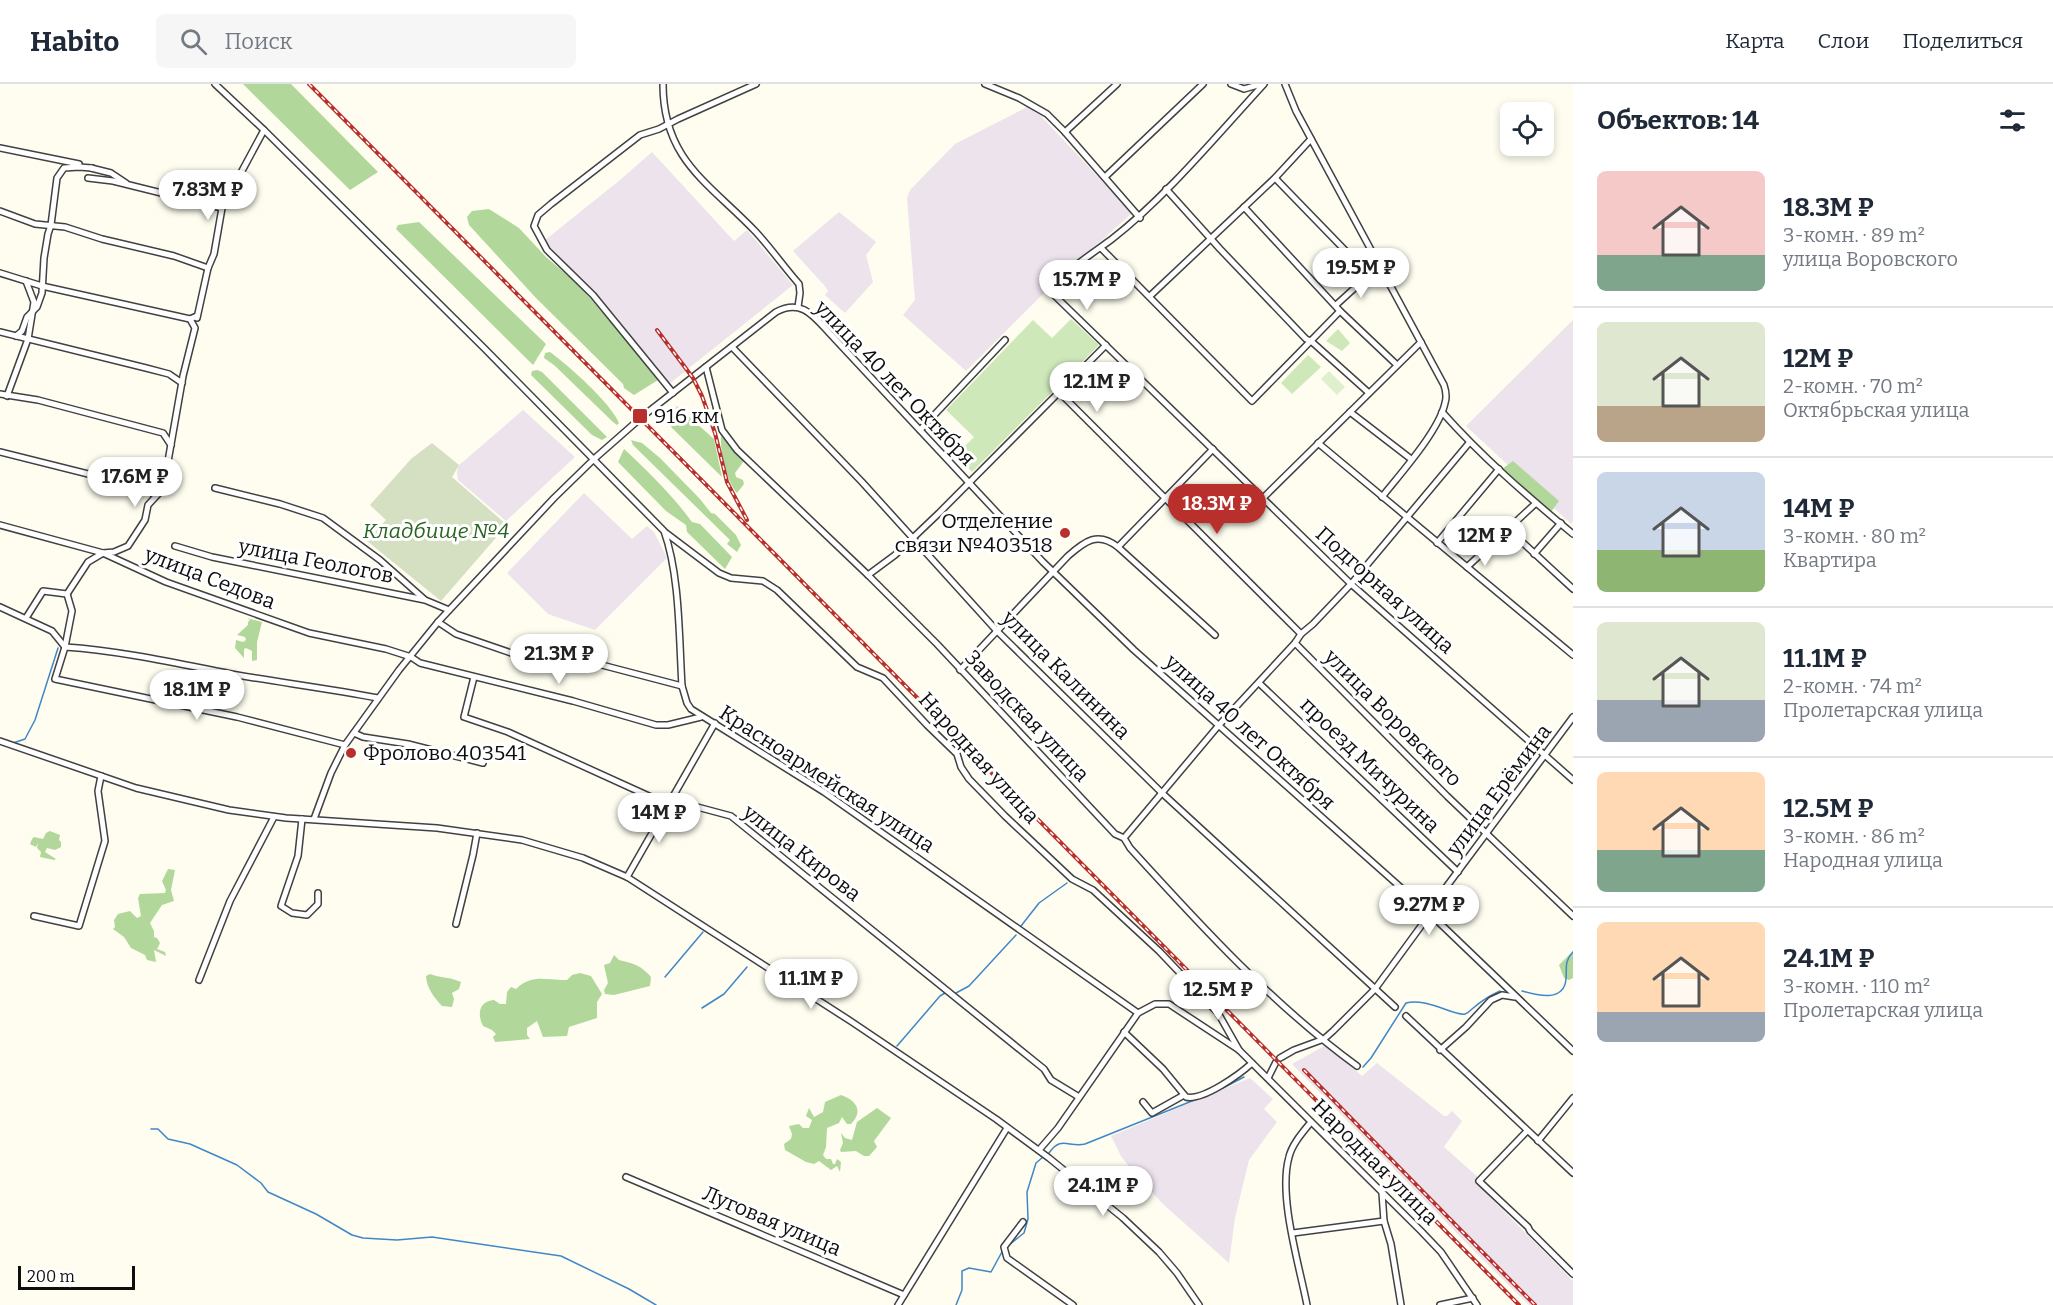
<!DOCTYPE html>
<html lang="ru">
<meta charset="utf-8">
<style>
body{margin:0;font-family:Bitter,serif;background:#f6f6f7;color:#1f2937;height:100vh;display:flex;flex-direction:column;font-size:22px;white-space:nowrap}
*{box-sizing:border-box;margin:0}
p{font-size:20px;color:#747a83}
.icon{flex:none;width:33px;height:33px;fill:none;stroke:currentColor;stroke-width:2;stroke-linecap:round;stroke-linejoin:round}
.map{position:relative;flex:1;overflow:hidden}
.side{display:flex;flex-direction:column;background:#fff;width:480px}
.side>*{flex:none}
.tools{position:absolute;left:1500px;top:18px;display:grid;gap:12px}
.tools a{display:grid;place-items:center;width:54px;height:54px;border-radius:9px;background:#fff;box-shadow:0 3px 9px #0003;font-size:30px}
.scale{position:absolute;left:18px;bottom:15px;width:117px;box-sizing:border-box;padding-left:6px;border:3px solid #0e0e0e;border-top:0;font-size:16px;line-height:21px;white-space:nowrap;color:#0e0e0e;-webkit-text-stroke:4px #fff;paint-order:stroke}
.price{position:absolute;translate:-50% -51px;padding:0 14px;border-radius:21px;background:#fff;color:#222;font-size:20px;line-height:39px;filter:drop-shadow(0 2px 3px #0008)}
.price::after{content:'';position:absolute;left:50%;top:36px;width:18px;height:14px;margin-left:-9px;background:inherit;clip-path:polygon(0 0,100% 0,50% 100%)}
.price.active{background:#b92f2b;color:#fff}
ul{padding:0;list-style:none}
li{display:flex;align-items:center;gap:18px;height:150px;padding:0 24px}
li+li{border-top:2px solid #e0e1e3}
li span{display:grid;place-items:center;flex:none;width:168px;height:120px;border-radius:9px;color:#555}
li>.icon{margin-inline-start:auto}
span .icon{width:72px;height:72px;fill:#fffc;stroke-width:1}
li b{font-size:26px}
h2{display:flex;justify-content:space-between;align-items:center;height:72px;padding:0 24px;font-size:26px}
header{display:flex;align-items:center;gap:36px;box-sizing:border-box;height:84px;padding:0 30px;background:#fff;border-bottom:2px solid #e0e1e3}
header strong{font-size:28px}
nav{display:flex;gap:33px;margin-inline-start:auto;font-size:21px}
.search{width:420px;height:54px;background:#f6f6f7;display:flex;align-items:center;gap:15px;box-sizing:border-box;padding:0 21px;border-radius:9px;color:#747a83;font-size:22px}
main{display:flex;flex:1;min-height:0}
.map>svg:first-child{display:block}
</style>
<header>
<strong>Habito</strong>
<div class="search"><svg class="icon" aria-label="search" viewBox="0 0 24 24"><circle cx="10" cy="10" r="6"/><path d="M15 15l6 6"/></svg>Поиск</div>
<nav><a>Карта</a><a>Слои</a><a>Поделиться</a></nav>
</header>
<main>
<div class="map">
<svg width="1573" height="1221" viewBox="0 0 1573 1221">
<rect width="100%" height="100%" fill="#fefdf0"/>
<g fill="#ece3ec">
<path d="M1027,23l14,9 91,97 -91,83 -75,75 -63,-56 12,-15 -8,-102 3,-8 45,-46z"/>
<path d="M652,68l82,89 13,-11 46,55 -124,99 -66,-83 -59,-60 76,-61z"/>
<path d="M839,128l37,30 -10,13 7,27 -28,31 -20,-18 3,-4 -4,-6 -31,-34z"/>
<path d="M1573,236v201l-2,3 -105,-98z"/>
<path d="M523,326l52,47 -69,64 -48,-41 -1,-7 1,-7z"/>
<path d="M584,409l48,46 15,-13 7,6 13,26 -72,72 -47,-16 -41,-41z"/>
<path d="M1326,961l36,31 15,-13 67,53h3l5,-5 10,10 -18,26 36,32 -6,2 99,100v24h-44l-50,-49 -187,-192z"/>
<path d="M1250,994l23,21 -9,10 13,13 -28,38 -14,58 -6,45 -65,-58 -30,-32 -13,-17 -10,-20z"/>
</g>
<g fill="#cee8ba">
<path d="M1071,235l28,26 -127,127 -16,-17 18,-18 -28,-27 87,-90 19,18z"/>
<path d="M1338,245l12,14 -8,8 -16,-10z"/>
<path d="M1308,271l13,12 -29,27 -11,-11z"/>
</g>
<g fill="#b1d89a">
<path d="M243,0h48l87,88 -28,18z"/>
<path d="M489,125l30,19 27,29 32,27 40,47 40,49 -24,15 -10,-7 -1,-4 -87,-86 -67,-73 -2,-8 5,-6z"/>
<path d="M419,138l127,122 -13,21 -137,-136 2,-4z"/>
<path d="M550,268c18,13 61,51 69,71l-2,2 -4,-3 -59,-57 -10,-7 1,-5z"/>
<path d="M537,286l5,2 65,65 -5,3 -10,-5 -61,-60 1,-4z"/>
<path d="M677,322l37,33 8,38 -50,-49 -3,-5z"/>
<path d="M721,352l12,10 11,15 -9,12 1,4 7,3 1,4 -7,9c-11,-13 -17,-40 -16,-57z"/>
<path d="M631,356l11,3 18,15 40,41 11,14 4,1 21,21 5,10 -4,7 -10,-8 3,-4 -97,-95z"/>
<path d="M624,365c25,23 49,47 68,73l8,2 32,33 -7,12 -38,-37 -1,-7 -20,-14 -48,-49z"/>
<path d="M1513,377l46,40 -8,11 -49,-43z"/>
<path d="M247,534l15,4 -5,20v18l-5,1v-10l-6,-3 -2,1v9l-9,-10 1,-8 7,2 3,-2 -1,-3 -8,-2 11,-10v-3l2,-2z"/>
<path d="M50,747l10,4 -1,5 2,2v5l-6,3 -8,-2 -2,4 11,7 -2,1 -14,-3 1,-5 -4,-4 1,-5 -2,4 -6,-3 2,-5 2,-2 9,2 3,-6z"/>
<path d="M168,785l7,1 -4,20 3,11 -12,4 -12,18 4,8v6l3,1 3,5 -3,6 8,3 1,4 -12,-6 2,12 -9,-2 -2,-5 -14,-7 -7,-11 -11,-8 2,-2 -1,-7 4,-6 12,-3 7,7 4,-2 -3,-18 2,-4 25,-1 1,-3 -4,-9z"/>
<path d="M1573,867v27l-4,2 -5,-2 -5,-13z"/>
<path d="M614,871l5,5c14,3 23,6 32,17l-1,9 -36,9 -9,-1 -1,-4 4,-7 -4,-18 6,-2z"/>
<path d="M580,889l11,3 11,18 -5,8v16l-28,9 -2,9 -24,1 -6,-16 -10,7v7l3,4 -35,3 -2,-5 3,-3 -4,-4 -9,-4c-6,-12 -4,-25 11,-26l6,4h6l1,-12 4,-5 5,2c17,-16 31,-8 51,-9l5,-5z"/>
<path d="M430,890c10,4 21,3 31,8l-2,7 -7,4 2,6 -2,8 -10,-1c-8,-9 -15,-17 -16,-30z"/>
<path d="M841,1011c15,5 23,16 10,29h-4l-5,-7 -3,6 -12,5 -1,19 -3,8 3,4h5l2,5h2l2,-5 4,3 -1,10 -3,-6 -6,4 -12,-9 -5,3 -8,-2 -21,-12 -1,-6 7,-5 1,-5 -3,-8 10,-2 4,4h6l3,-8 -6,-4 3,-8 5,9 9,-5 2,-10z"/>
<path d="M877,1024l14,10 -17,23 3,6 -8,9h-5l-8,-5 -15,1 -1,-2 3,-7 -2,-10 4,5 7,2 5,-18z"/>
</g>
<path fill="#d4e0c1" d="M432,359l27,22 -7,12 55,48 -66,76 -74,-60 19,-21 -16,-15 41,-46z"/>
<path fill="#e0efcc" d="M1329,287l16,16 -8,8 -16,-16z"/>
<g fill="none" stroke-linecap="round" stroke-linejoin="round">
<g stroke="#4087c8" stroke-width="1.5">
<path d="M13,659l12,-4 10,-19 23,-72"/>
<path d="M1021,842l18,-23 28,-20"/>
<path d="M665,893l38,-45"/>
<path d="M1522,907c14,4 42,12 44,-12 1,-11 -2,-18 7,-27"/>
<path d="M956,909l13,-7 47,-51"/>
<path d="M702,924l22,-14 23,-27"/>
<path d="M897,962l43,-50 5,-3"/>
<path d="M1363,983l8,-9 35,-55c20,-6 50,14 59,11 3,-1 5,-3 7,-5 8,-7 19,-14 28,-18"/>
<path d="M1223,1004l21,-11"/>
<path d="M151,1045h7l10,10 22,5 47,21 24,18 7,9 48,22 36,21 11,3 34,2 35,-3 129,19 68,33 27,16"/>
<path d="M1049,1069c12,-18 20,-5 36,-9l117,-47"/>
<path d="M1009,1161l15,-12 4,-14 -1,-27 9,-29 7,-6"/>
<path d="M956,1221l6,-15v-19l7,-3 22,4 12,-22"/>
</g>
<g stroke="#414141" stroke-width="8">
<g id="minor">
<path d="M215,0l49,46 220,218 180,183c16,44 15,108 18,155l5,17 4,6 133,83 314,221"/>
<path d="M663,0c0,76 46,99 92,147 15,16 29,36 44,53l1,9 -2,14"/>
<path d="M985,0l34,14 28,16 18,18 75,86"/>
<path d="M1231,0l13,5 17,-5"/>
<path d="M1264,0c-47,51 -97,112 -152,155 -13,10 -59,39 -60,54l299,291 222,196"/>
<path d="M1285,0l11,27 148,274c2,6 3,12 1,18 -6,28 -45,71 -63,94"/>
<path d="M1065,48l52,-48"/>
<path d="M0,64l79,16"/>
<path d="M91,84l20,5 15,10"/>
<path d="M1105,93l98,-93"/>
<path d="M88,94l25,3 109,27"/>
<path d="M1275,94l94,97 18,5"/>
<path d="M1166,105l54,60 86,90 5,2 58,52"/>
<path d="M1244,123l96,104 57,54"/>
<path d="M0,127l35,13 30,3 37,12 72,17 34,12"/>
<path d="M1101,164l151,153 88,-90"/>
<path d="M0,189l42,13 148,33"/>
<path d="M1150,212l125,-118 36,-39"/>
<path d="M1336,221l33,-30"/>
<path d="M197,234l11,-50 6,-14 8,-46 42,-78"/>
<path d="M0,248l146,36 23,6 13,9"/>
<path d="M16,252l6,-5 5,-14 10,-10 5,-14 2,-35 4,-24 3,-9 6,-47 7,-10 15,-1 13,1"/>
<path d="M732,263l130,135 135,149 165,162 233,214"/>
<path d="M706,283l16,63 15,20 131,125 69,69 178,190 9,4 6,10c70,77 142,156 227,218"/>
<path d="M673,309l-80,-98 -46,-45 -13,-24 4,-11 13,-11 89,-69 19,-6 19,-10 78,-35"/>
<path d="M1060,309l241,241"/>
<path d="M0,310l38,6 125,33 8,12"/>
<path d="M7,312l21,-57 6,-37 -8,-21"/>
<path d="M1350,328l61,47"/>
<path d="M1442,328c40,45 85,84 131,122"/>
<path d="M920,346l85,-90"/>
<path d="M1318,359l255,212"/>
<path d="M0,368l144,36 11,7"/>
<path d="M215,404l65,16 43,14 57,42 44,39"/>
<path d="M1262,415l159,-157"/>
<path d="M0,441l103,28 63,29 143,51 77,16 25,8 9,6 153,38 83,24h12l33,-8"/>
<path d="M1508,445l65,60"/>
<path d="M666,449l53,40 12,5 32,3 14,9 80,77 26,11 44,47 30,29 4,13 8,12 36,37 67,63 21,11 66,61 59,62 21,37"/>
<path d="M1437,459l62,-74"/>
<path d="M175,462l37,11 213,43 24,10"/>
<path d="M1118,463l95,-98"/>
<path d="M1534,470l27,-31"/>
<path d="M1467,483l69,-64"/>
<path d="M868,491l27,-20 44,-42 167,-168"/>
<path d="M67,510l5,17 -7,36 -10,32 182,38 108,28"/>
<path d="M0,523l52,24 13,16c58,4 115,17 172,28 47,8 94,14 141,23"/>
<path d="M26,534l17,-27 24,3 21,-32 15,-9 11,-1 14,-6 17,-26 3,-15 12,-13 4,-8 19,-108 12,-48 -5,-9 7,-3"/>
<path d="M438,538l18,12 61,21 5,-3 4,-10 72,22 84,22"/>
<path d="M1295,559l152,153 126,120"/>
<path d="M960,586l108,-114c17,-15 30,-25 50,-9l97,88"/>
<path d="M474,593l-10,40 44,15 154,70 9,-2 60,16 313,253 7,11 28,17"/>
<path d="M1259,599l199,189"/>
<path d="M354,649l9,4 45,7 75,19"/>
<path d="M0,657l136,47 93,22 57,8 151,10 85,12 61,18 44,19 225,145 144,97 53,39 74,60 36,34 18,21 22,32"/>
<path d="M302,735l-4,37 -17,50 11,7 15,2 11,-11v-11"/>
<path d="M314,735l17,-46 14,-28 54,-75 39,-48 116,-124 40,-39 49,-43 133,-104c28,-15 40,8 58,26l209,224 91,88 291,259 148,142"/>
<path d="M1124,754l95,-113 76,-82 6,-9 12,-10 38,-40 118,-141"/>
<path d="M627,793l88,-154"/>
<path d="M34,832l45,10 26,-85 -7,-50 3,-15"/>
<path d="M456,840l17,-69 4,-22"/>
<path d="M199,896l31,-79 44,-84"/>
<path d="M1406,932l167,157"/>
<path d="M1124,948l39,37 23,28c17,4 54,-23 66,-34"/>
<path d="M1440,966l26,-23 25,-27 11,-5 13,2"/>
<path d="M1280,974l14,-8 30,-11 9,-8 42,-42 49,-67 11,-20 138,-185"/>
<path d="M1268,994l8,-16"/>
<path d="M1143,1018l9,11 32,-18"/>
<path d="M1527,1047l-48,50 49,46 2,4 43,43"/>
<path d="M1538,1057l35,-43"/>
<path d="M1039,1066l19,-22 80,-115 17,-9h14l70,46 182,181 20,21 36,53"/>
<path d="M626,1093l278,118"/>
<path d="M1382,1109l2,28 7,23 10,61"/>
<path d="M1023,1138l-19,25 3,11 66,47"/>
<path d="M1293,1149l91,-12"/>
<path d="M898,1221l109,-177"/>
<path d="M1307,1221c-8,-41 -29,-109 -18,-148 3,-13 14,-25 22,-35"/>
<path d="M1440,1221l33,-7"/>
</g>
</g>
<use href="#minor" stroke="#fff" stroke-width="5"/>
<g stroke="#b92f2b" stroke-width="4">
<g id="rail">
<path d="M309,0l1210,1221"/>
<path d="M657,246l36,48 9,18 13,37 12,49 20,38"/>
<path d="M1304,986c77,79 153,157 231,235"/>
</g>
</g>
<use href="#rail" stroke="#fff" stroke-width="1.5" stroke-dasharray="4.5" stroke-linecap="butt"/>
</g>
<g fill="#b92f2b" stroke="#fff" stroke-width="2">
<rect x="632" y="324" width="16" height="16" rx="3"/>
<circle cx="1065" cy="449" r="6"/>
<circle cx="351" cy="669" r="6"/>
</g>
<g text-anchor="middle" stroke-width="6" stroke-linejoin="round" paint-order="stroke">
<g font-size="21" fill="#0e0e0e" stroke="#fff">
<text transform="translate(895 299) rotate(46)" y="7">улица 40 лет Октября</text>
<text transform="translate(316 477) rotate(11)" y="7">улица Геологов</text>
<text transform="translate(210 494) rotate(21)" y="7">улица Седова</text>
<text transform="translate(1385 506) rotate(42)" y="7">Подгорная улица</text>
<text transform="translate(1066 591) rotate(45)" y="7">улица Калинина</text>
<text transform="translate(1027 632) rotate(47)" y="7">Заводская улица</text>
<text transform="translate(1393 634) rotate(45)" y="7">улица Воровского</text>
<text transform="translate(1250 648) rotate(42)" y="7">улица 40 лет Октября</text>
<text transform="translate(979 674) rotate(48)" y="7">Народная улица</text>
<text transform="translate(1370 681) rotate(44)" y="7">проезд Мичурина</text>
<text transform="translate(827 695) rotate(33)" y="7">Красноармейская улица</text>
<text transform="translate(1499 706) rotate(-53)" y="7">улица Ерёмина</text>
<text transform="translate(802 769) rotate(38)" y="7">улица Кирова</text>
<text transform="translate(1375 1078) rotate(45)" y="7">Народная улица</text>
<text transform="translate(772 1137) rotate(23)" y="7">Луговая улица</text>
</g>
<g font-size="21" fill="#0e0e0e" stroke="#fff" text-anchor="start">
<text x="654" y="339">916 км</text>
<text x="1053" y="444" text-anchor="end">Отделение<tspan x="1053" dy="24">связи №403518</tspan></text>
<text x="363" y="676">Фролово 403541</text>
</g>
<g font-size="21" font-style="italic" fill="#296421" stroke="#fff">
<text x="436" y="454">Кладбище №4</text>
</g>
</g>
</svg>
<div class="tools">
<a><svg class="icon" aria-label="locate" viewBox="0 0 24 24"><circle cx="12" cy="12" r="6"/><path d="M12 2v4M12 18v4M2 12h4M18 12h4"/></svg></a>
</div>
<div class="scale">200 m</div>
<b class="price" style="left:208px;top:137px">7.83M ₽</b>
<b class="price" style="left:1361px;top:215px">19.5M ₽</b>
<b class="price" style="left:1087px;top:227px">15.7M ₽</b>
<b class="price" style="left:1097px;top:329px">12.1M ₽</b>
<b class="price" style="left:135px;top:424px">17.6M ₽</b>
<b class="price active" style="left:1217px;top:451px">18.3M ₽</b>
<b class="price" style="left:1485px;top:483px">12M ₽</b>
<b class="price" style="left:559px;top:601px">21.3M ₽</b>
<b class="price" style="left:197px;top:637px">18.1M ₽</b>
<b class="price" style="left:659px;top:760px">14M ₽</b>
<b class="price" style="left:1429px;top:852px">9.27M ₽</b>
<b class="price" style="left:811px;top:926px">11.1M ₽</b>
<b class="price" style="left:1218px;top:937px">12.5M ₽</b>
<b class="price" style="left:1103px;top:1133px">24.1M ₽</b>
</div>
<section class="side">
<h2>Объектов: 14<svg class="icon" aria-label="filters" viewBox="0 0 24 24"><path d="M4 7h16M4 17h16"/><circle cx="9" cy="7" r="2"/><circle cx="15" cy="17" r="2"/></svg></h2>
<ul>
<li><span style="background:linear-gradient(#f6c9c9 70%,#7fa58c 0)"><svg class="icon" aria-label="home" viewBox="0 0 24 24"><path d="M3 11l9-7 9 7M6 9v11h12V9"/></svg></span><div><b>18.3M ₽</b><p>3-комн. · 89 m²</p><p>улица Воровского</p></div></li>
<li><span style="background:linear-gradient(#dfe7d0 70%,#b9a48a 0)"><svg class="icon" aria-label="home" viewBox="0 0 24 24"><path d="M3 11l9-7 9 7M6 9v11h12V9"/></svg></span><div><b>12M ₽</b><p>2-комн. · 70 m²</p><p>Октябрьская улица</p></div></li>
<li><span style="background:linear-gradient(#c9d6e8 65%,#8fb573 0)"><svg class="icon" aria-label="home" viewBox="0 0 24 24"><path d="M3 11l9-7 9 7M6 9v11h12V9"/></svg></span><div><b>14M ₽</b><p>3-комн. · 80 m²</p><p>Квартира</p></div></li>
<li><span style="background:linear-gradient(#dfe7d0 65%,#9aa5b1 0)"><svg class="icon" aria-label="home" viewBox="0 0 24 24"><path d="M3 11l9-7 9 7M6 9v11h12V9"/></svg></span><div><b>11.1M ₽</b><p>2-комн. · 74 m²</p><p>Пролетарская улица</p></div></li>
<li><span style="background:linear-gradient(#ffd9b3 65%,#7fa58c 0)"><svg class="icon" aria-label="home" viewBox="0 0 24 24"><path d="M3 11l9-7 9 7M6 9v11h12V9"/></svg></span><div><b>12.5M ₽</b><p>3-комн. · 86 m²</p><p>Народная улица</p></div></li>
<li><span style="background:linear-gradient(#ffd9b3 75%,#9aa5b1 0)"><svg class="icon" aria-label="home" viewBox="0 0 24 24"><path d="M3 11l9-7 9 7M6 9v11h12V9"/></svg></span><div><b>24.1M ₽</b><p>3-комн. · 110 m²</p><p>Пролетарская улица</p></div></li>
</ul>
</section>
</main>
